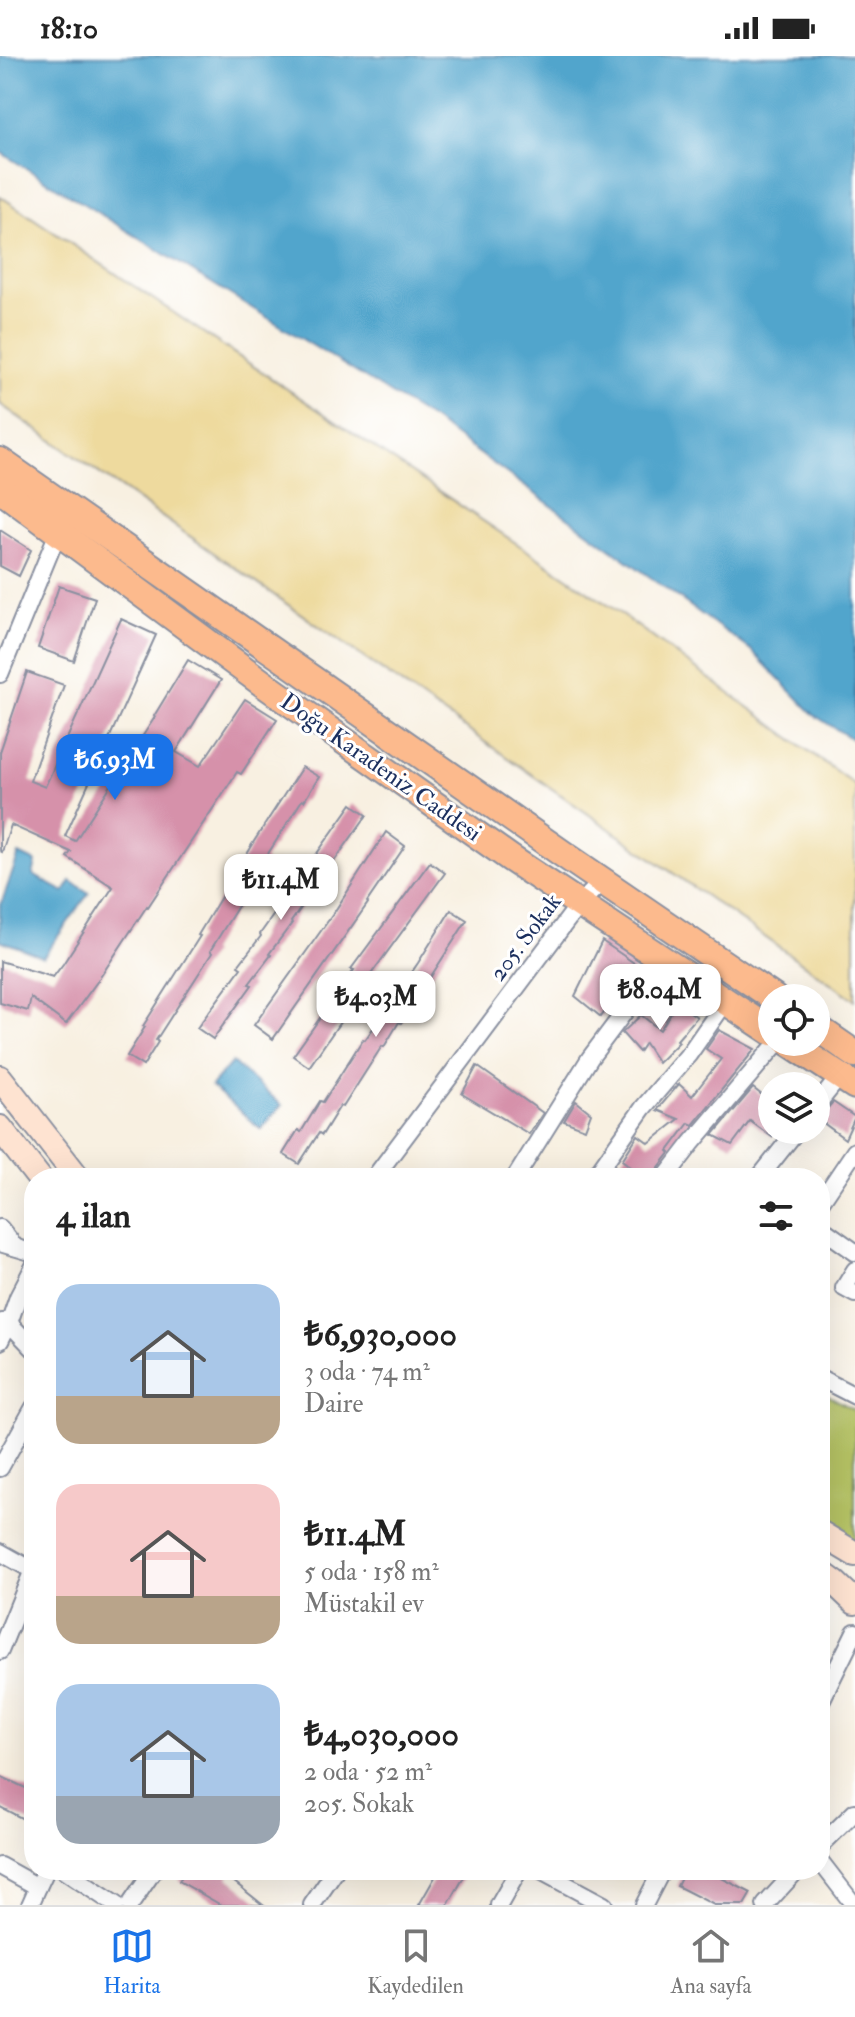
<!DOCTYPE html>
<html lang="tr">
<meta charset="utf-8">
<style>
body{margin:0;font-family:"IM FELL Double Pica",serif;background:#f6f6f6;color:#222;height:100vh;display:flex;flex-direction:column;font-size:30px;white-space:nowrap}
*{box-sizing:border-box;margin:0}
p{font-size:26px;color:#767676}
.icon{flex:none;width:44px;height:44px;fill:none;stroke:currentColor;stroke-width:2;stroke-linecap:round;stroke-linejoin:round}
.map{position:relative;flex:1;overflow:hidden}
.side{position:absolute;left:24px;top:1112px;width:806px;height:712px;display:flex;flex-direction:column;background:#fff;border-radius:32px;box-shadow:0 8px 32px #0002}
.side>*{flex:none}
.tools{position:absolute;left:758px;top:928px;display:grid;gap:16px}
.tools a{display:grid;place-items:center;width:72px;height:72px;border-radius:50%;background:#fff;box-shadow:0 8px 32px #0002;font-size:40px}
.price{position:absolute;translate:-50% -68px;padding:0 18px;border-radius:16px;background:#fff;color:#222;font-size:26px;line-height:52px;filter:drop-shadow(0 2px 4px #0008)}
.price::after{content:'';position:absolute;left:50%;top:48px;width:24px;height:18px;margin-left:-12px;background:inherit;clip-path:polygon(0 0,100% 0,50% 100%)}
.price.on{background:#1a73e8;color:#fff}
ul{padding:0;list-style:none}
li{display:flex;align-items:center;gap:24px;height:200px;padding:0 32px}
li span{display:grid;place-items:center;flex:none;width:224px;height:160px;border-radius:24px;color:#555}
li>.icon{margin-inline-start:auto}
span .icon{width:96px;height:96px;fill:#fffc;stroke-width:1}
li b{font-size:34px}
h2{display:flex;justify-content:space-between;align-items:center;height:96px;padding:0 32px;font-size:34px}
.status{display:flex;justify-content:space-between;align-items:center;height:56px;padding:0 40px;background:#fff;direction:ltr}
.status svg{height:22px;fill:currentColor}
.tabs{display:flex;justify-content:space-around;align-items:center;height:112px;border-top:2px solid #e0e0e0;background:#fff;font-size:22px;color:#767676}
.tabs a{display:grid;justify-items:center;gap:4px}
.tabs .on{color:#1a73e8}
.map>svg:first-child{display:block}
</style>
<div class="status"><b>18:10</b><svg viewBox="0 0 49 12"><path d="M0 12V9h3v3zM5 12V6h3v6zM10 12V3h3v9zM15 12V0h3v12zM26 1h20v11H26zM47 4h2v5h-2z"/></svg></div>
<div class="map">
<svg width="855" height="1849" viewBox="0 0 855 1849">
<rect width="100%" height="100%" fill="#fff"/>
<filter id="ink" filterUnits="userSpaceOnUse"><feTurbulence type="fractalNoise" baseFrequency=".0125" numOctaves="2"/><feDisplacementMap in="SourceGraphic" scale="16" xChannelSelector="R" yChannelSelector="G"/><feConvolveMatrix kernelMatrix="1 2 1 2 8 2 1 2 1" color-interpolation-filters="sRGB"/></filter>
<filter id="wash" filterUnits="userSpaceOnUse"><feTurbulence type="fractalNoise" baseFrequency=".006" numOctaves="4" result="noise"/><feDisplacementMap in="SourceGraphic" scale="32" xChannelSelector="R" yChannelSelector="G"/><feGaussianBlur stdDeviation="1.8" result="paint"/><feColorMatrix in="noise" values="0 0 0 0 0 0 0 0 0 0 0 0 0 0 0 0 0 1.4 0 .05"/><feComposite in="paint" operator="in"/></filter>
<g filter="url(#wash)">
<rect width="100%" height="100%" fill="#f8f0e1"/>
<path fill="#b4c163" stroke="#687860" stroke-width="2" d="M820,1335l35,19v132l-35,-20z"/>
<path fill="#eeda9e" stroke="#84847e" stroke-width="2" d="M0,140l614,413 241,176v215l-855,-596z"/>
<g fill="#51a5cc" stroke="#366a95" stroke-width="2">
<path d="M0,0h855v685l-41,-26 -63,-65 -318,-230 -433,-268z"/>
<path d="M19,798l17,8 -3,13 31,17 7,-11 18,12 -46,64 -43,-17v-33z"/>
<path d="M232,1006l50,43 -21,24 -50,-43z"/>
</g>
<g id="blocks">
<g fill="#d691aa">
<path d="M0,474l31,20 -12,26 -19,-10z"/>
<path d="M59,530l36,12 -21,63 -36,-13z"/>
<path d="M121,563l35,16 -91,201 10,5 80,-124 -1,-1 34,-56 33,20 -45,72 24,14 45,-67 32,20 -36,55 -4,-2 -89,135 -1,-1 -48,73 -33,45 -35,-26 -3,13 -28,-8v-42l53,16 10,-13 50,-77 -46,-30 4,-5 -60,-27 -9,27 -2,-1v-99l27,-80 37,13 -34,96 15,6z"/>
<path d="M302,711l17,10 -15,24 -2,-1 -38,60 2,1 -56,90 2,2 -56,87 2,2 -15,24 -16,-10 18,-29 -2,-1 57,-90 -2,-1 54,-89h-1z"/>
<path d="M352,748l15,11 -76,107 1,1 -23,31 2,1 -22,29 3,1 -39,54 -16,-11 44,-60 -3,-2 23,-30 -1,-2z"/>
<path d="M386,776l19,14 -38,56 1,1 -95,136 -19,-14 79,-111z"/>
<path d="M430,806l15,11 -84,115 2,1 -54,78 -16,-11 61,-86 -3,-1z"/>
<path d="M451,854l16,10 -66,103 -2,-1 -15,25 -2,-1 -39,61 -3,-1 -18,29 -3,-2 -20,31 -16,-10 15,-24 3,2 19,-31 3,1 40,-63 2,1 53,-77z"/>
<path d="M602,885l35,24 -36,52 -26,-21z"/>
<path d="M677,947l20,14 -20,23 2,2 -21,21 -13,-20 -6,9 -17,-19 19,-18 19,15z"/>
<path d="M719,974l36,19 -62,76 -4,-2 -21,28 2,2 -14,18 -2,7h-9l-23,-18 16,-25 11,8 30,-24 -22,-9 22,-26 13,12 29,-37 -15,-10z"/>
<path d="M477,1010l66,47 -14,21 -67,-40z"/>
<path d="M753,1032l19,15v34l-22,-16 -18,24 -19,-10z"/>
<path d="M576,1045l15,12 -6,16 -21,-8z"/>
<path d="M833,1046l22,15 -10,22 -27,-20z"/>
<path d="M0,1720l34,16v23l-3,8 -31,-16z"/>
<path d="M186,1814h46l-4,7 35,28h-42l-42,-24z"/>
<path d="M439,1814h29l-20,35h-29z"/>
<path d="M685,1814h21l45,23 -7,12h-30l-37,-19z"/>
</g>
</g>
</g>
<g filter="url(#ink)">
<use href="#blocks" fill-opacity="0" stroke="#8a90a0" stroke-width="2"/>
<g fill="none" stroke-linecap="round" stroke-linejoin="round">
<g stroke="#8a90a0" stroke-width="20">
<g id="minor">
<path d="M0,618l61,-149"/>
<path d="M816,1050l24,-30"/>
<path d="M374,1122l206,-275 23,-22"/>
<path d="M515,1122l75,-120 74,-99"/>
<path d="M603,1122l-5,-6 45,-64 46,-54 37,-53"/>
<path d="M665,1122l27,-35 86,-101"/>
<path d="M759,1122l38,-48"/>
<path d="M820,1147l35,-52"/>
<path d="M820,1171l35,25"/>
<path d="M0,1172l15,19"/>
<path d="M0,1187l34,10"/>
<path d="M34,1210l-16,31 -9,26 25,26"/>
<path d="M855,1214l-11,18 11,6"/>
<path d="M0,1285l9,-18 -7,-1"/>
<path d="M820,1322l35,18"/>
<path d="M0,1412l34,-61"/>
<path d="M0,1496l34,19"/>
<path d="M0,1595l33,-81"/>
<path d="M820,1647l35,-71"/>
<path d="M820,1790l35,-34"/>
<path d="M820,1805l34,44"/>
<path d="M0,1810l38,21 8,-17"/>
<path d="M63,1814l53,35"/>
<path d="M539,1814l65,35"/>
<path d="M30,1849l8,-18"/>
<path d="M130,1849l24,-35"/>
<path d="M312,1849l24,-35"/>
<path d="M499,1849l20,-35"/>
<path d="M644,1849l18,-35"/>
<path d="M765,1849l32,-35"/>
</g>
</g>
<g stroke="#8a90a0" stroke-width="28">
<g id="secondary">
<path d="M0,1022l78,100"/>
<path d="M0,1072l39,50"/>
<path d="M820,1477l35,21"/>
<path d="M820,1516l15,11 20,19"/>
</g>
</g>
<g stroke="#8a90a0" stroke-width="30">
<g id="primary">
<path d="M0,405l563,393 211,144"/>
<path d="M0,433l261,193 249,176 262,174"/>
<path d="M816,971l39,27"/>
<path d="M788,986l67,44"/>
</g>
</g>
<use href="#minor" stroke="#fff" stroke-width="16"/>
<use href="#secondary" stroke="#fee3d1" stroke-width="24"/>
<use href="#primary" stroke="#fcba8d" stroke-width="26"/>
</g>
</g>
<g text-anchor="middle" stroke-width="6" stroke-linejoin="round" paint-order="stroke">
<g font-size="24" fill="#1b2f5e" stroke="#fff">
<text transform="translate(381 711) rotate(35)" y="8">Doğu Karadeniz Caddesi</text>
<text transform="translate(525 881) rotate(-53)" y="8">205. Sokak</text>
</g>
</g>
</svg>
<div class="tools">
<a><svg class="icon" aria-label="locate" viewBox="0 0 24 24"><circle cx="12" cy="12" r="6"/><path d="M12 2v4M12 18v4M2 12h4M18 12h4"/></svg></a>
<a><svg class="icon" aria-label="layers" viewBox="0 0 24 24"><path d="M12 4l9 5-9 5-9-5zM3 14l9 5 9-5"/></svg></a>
</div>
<b class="price on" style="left:115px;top:746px">₺6.93M</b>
<b class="price" style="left:281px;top:866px">₺11.4M</b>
<b class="price" style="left:660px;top:976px">₺8.04M</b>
<b class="price" style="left:376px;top:983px">₺4.03M</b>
<section class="side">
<h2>4 ilan<svg class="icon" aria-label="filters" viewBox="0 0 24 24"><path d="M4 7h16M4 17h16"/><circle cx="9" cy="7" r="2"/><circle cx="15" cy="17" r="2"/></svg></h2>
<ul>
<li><span style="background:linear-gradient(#a9c7e8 70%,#b9a48a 0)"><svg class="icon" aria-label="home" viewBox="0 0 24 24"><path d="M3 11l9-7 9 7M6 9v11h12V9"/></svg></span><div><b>₺6,930,000</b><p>3 oda · 74 m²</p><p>Daire</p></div></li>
<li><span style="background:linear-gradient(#f6c9c9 70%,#b9a48a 0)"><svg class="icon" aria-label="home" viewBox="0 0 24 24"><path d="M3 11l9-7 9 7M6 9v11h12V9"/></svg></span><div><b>₺11.4M</b><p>5 oda · 158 m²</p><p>Müstakil ev</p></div></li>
<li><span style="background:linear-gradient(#a9c7e8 70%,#9aa5b1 0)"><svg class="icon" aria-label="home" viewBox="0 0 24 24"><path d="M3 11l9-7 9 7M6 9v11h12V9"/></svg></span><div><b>₺4,030,000</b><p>2 oda · 52 m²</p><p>205. Sokak</p></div></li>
</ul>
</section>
</div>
<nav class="tabs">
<a class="on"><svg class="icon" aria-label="map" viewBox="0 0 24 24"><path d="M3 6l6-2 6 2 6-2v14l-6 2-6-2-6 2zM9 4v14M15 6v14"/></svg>Harita</a>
<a><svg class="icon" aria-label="saved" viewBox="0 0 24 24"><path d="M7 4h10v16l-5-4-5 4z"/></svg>Kaydedilen</a>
<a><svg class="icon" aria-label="home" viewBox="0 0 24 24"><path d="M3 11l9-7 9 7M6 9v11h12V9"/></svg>Ana sayfa</a>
</nav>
